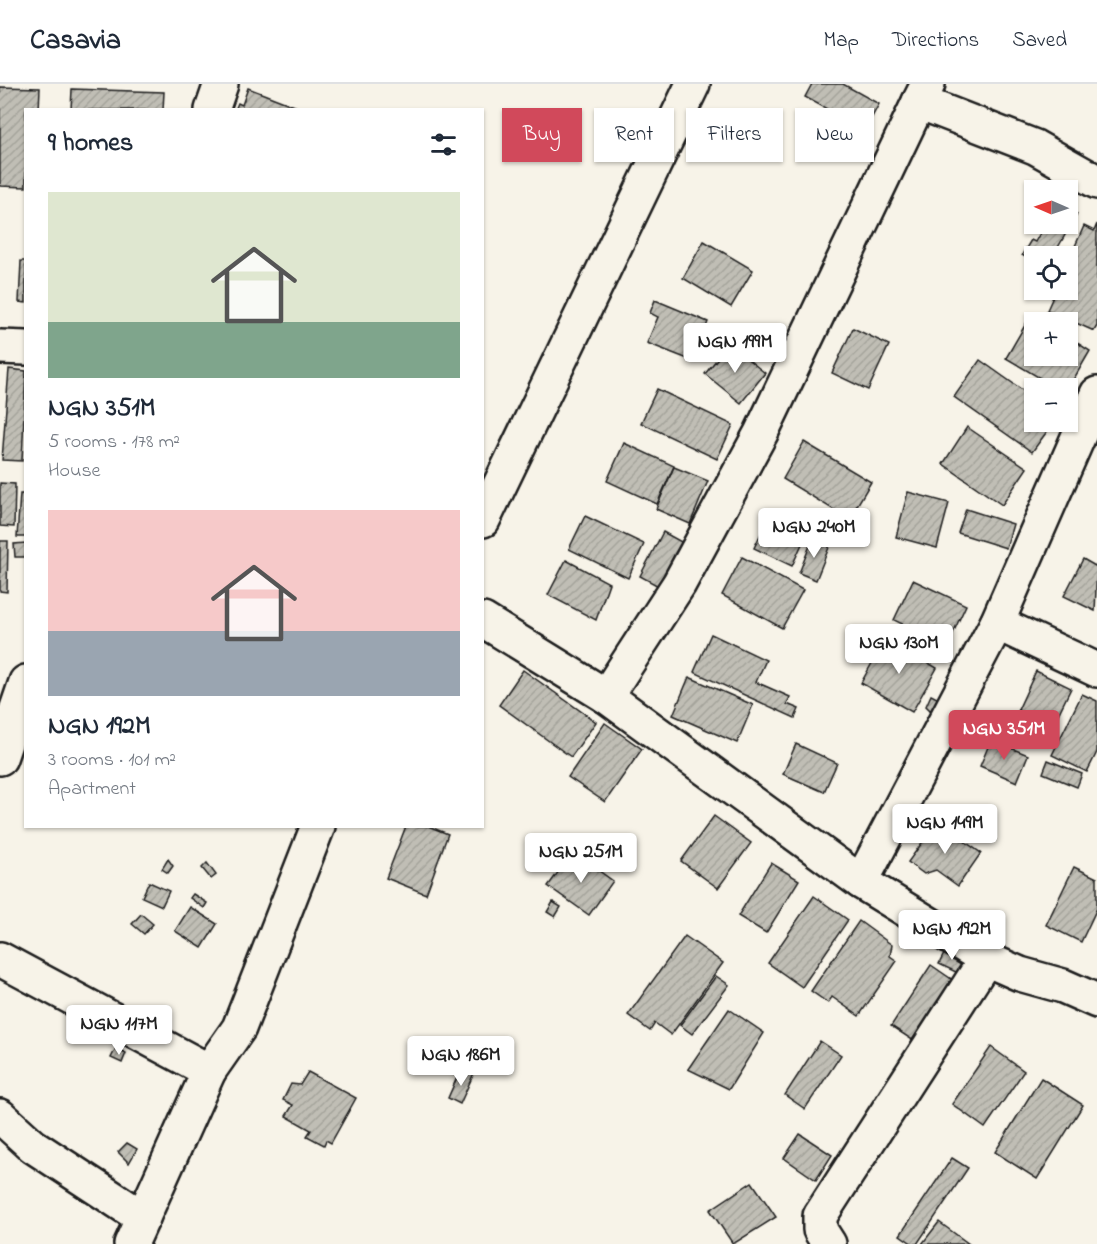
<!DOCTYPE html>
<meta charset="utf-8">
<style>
body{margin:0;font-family:"Indie Flower",sans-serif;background:#f6f6f7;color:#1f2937;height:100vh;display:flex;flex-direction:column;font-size:22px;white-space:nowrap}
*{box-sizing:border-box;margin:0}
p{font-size:20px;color:#747a83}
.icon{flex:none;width:33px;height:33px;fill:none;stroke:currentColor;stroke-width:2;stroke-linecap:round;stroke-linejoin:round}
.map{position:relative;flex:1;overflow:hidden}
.details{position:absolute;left:24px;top:24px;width:460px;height:720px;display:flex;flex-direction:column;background:#fff;border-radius:0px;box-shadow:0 2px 4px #0004}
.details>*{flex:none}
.top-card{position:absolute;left:502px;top:24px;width:504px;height:54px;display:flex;gap:12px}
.needle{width:39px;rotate:272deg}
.buttons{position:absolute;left:1024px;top:96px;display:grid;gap:12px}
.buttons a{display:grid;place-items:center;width:54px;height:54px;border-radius:0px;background:#fff;box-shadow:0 2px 4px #0004;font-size:30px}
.price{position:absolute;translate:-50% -51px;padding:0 14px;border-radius:6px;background:#fff;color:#222;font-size:20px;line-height:39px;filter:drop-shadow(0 2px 3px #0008)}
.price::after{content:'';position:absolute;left:50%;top:36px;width:18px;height:14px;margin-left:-9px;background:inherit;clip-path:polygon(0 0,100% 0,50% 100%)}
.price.on{background:#d1495b;color:#fff}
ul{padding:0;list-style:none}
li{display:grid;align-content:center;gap:12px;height:318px;padding:0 24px}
li span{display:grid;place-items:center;height:186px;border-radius:0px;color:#555}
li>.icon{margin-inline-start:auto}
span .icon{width:108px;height:108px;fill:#fffc;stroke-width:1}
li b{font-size:26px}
h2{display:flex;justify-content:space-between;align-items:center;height:72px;padding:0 24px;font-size:26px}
.pill{padding:0 21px;border-radius:0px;background:#fff;box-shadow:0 2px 4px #0004;font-size:21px;line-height:54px}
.pill.on{background:#d1495b;color:#fff}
header{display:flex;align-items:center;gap:36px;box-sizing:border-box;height:84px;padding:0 30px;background:#fff;border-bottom:2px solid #e0e1e3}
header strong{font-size:28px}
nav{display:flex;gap:33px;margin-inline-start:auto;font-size:21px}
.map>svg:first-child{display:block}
</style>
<header>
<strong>Casavia</strong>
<nav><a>Map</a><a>Directions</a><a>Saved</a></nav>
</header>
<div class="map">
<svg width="1097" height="1160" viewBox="0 0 1097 1160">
<defs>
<pattern id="building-hatch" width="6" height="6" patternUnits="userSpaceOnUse" patternTransform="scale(1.5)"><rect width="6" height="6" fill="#c0beb5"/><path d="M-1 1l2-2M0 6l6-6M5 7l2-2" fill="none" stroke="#a4a39b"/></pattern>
</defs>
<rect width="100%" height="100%" fill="#f7f3e8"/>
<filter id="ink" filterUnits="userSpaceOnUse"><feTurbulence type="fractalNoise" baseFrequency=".0167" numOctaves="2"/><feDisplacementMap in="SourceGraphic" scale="12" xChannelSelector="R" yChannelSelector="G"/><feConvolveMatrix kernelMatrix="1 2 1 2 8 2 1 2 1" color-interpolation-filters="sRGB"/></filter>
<g filter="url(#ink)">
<g fill="url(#building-hatch)" stroke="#1c1c1c" stroke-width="1.5">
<path d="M812,0h31l36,20 -14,26 -60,-33z"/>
<path d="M0,3l40,1 -1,22h-13v77l-26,-1z"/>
<path d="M248,4l57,22h-70l3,-7 4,2z"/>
<path d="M72,5l92,3 -1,18h-92z"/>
<path d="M1068,125l9,5 -24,42h-18v7l-13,-8 9,-15 4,2 10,-18h23z"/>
<path d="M1097,140v102l-3,5 -47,-21 9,-20h12v-28l16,-36 10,5z"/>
<path d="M704,157l49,29 -22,37 -48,-29z"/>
<path d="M21,177h5v42l-7,-1z"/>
<path d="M655,216l53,22 -15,39 -46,-18 11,-26 -8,-4z"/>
<path d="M1031,231l12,7h-8v34h33v-19l22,14 -22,38 -11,-1 -51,-30z"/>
<path d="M853,244l36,17 -21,45 -36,-17z"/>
<path d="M729,260l36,29 -24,30 -36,-29z"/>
<path d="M980,276l55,39v23h19l-22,30 -78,-55z"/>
<path d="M9,285l17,2 -4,90 -20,-1z"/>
<path d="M657,305l76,36 -16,34 -76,-36z"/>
<path d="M967,343l60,41 -25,37 -59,-41z"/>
<path d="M804,358l67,40 -22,37 -66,-40z"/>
<path d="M624,359l50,23 -17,38 -50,-23z"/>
<path d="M674,383l34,14 -18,43 -34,-15z"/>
<path d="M0,399l15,1 -1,43 -14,-1z"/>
<path d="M908,408l41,11 -12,45 -41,-11z"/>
<path d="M20,410h6v43h-9z"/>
<path d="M966,425l47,15 -7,24 -48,-15z"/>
<path d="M585,432l59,28 -16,34 -59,-29z"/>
<path d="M769,433l37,18 -14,31 -38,-18z"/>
<path d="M663,448l22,12 -23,44 -22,-12z"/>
<path d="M813,454l17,7 -14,35 -17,-7z"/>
<path d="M0,457h8l-1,51 -7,-1z"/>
<path d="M26,459v14h-11l-1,-13z"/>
<path d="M742,473l61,33 -21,38 -60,-33z"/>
<path d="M1083,475l14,8 -2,44 -31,-15z"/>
<path d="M566,476l43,23 -13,37 -48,-25z"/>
<path d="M913,496l53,25 -19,41 -53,-26z"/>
<path d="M711,550l55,26 -10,22 34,15 -3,7 12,5 -4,9 -101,-46z"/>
<path d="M886,554l51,30 -25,44 -51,-29z"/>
<path d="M523,586l73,52 -25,35 -72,-52z"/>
<path d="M1036,587l35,17 -19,39 -34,-17z"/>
<path d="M689,593l64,28 -16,38 -64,-28z"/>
<path d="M1082,610l15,7v51l-10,20 -35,-17z"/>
<path d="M931,611l8,4 -6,14 -7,-7z"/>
<path d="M605,639l37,26 -37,53 -37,-25z"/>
<path d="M991,656l37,15 -11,27 -37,-16z"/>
<path d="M796,660l41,19 -13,29 -41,-18z"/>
<path d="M1048,676l34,14 -5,13 -34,-14z"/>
<path d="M714,732l37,27 -33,45 -37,-27z"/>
<path d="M937,738l44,31 -23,33 -22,-16 -12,4 -16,-12z"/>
<path d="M406,742h22l20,8 -22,60 -40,-16z"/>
<path d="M573,768l40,29 -24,34 -41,-29z"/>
<path d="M168,775l5,7 -5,7 -6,-4z"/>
<path d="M207,779l9,12 -5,4 -9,-11z"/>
<path d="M771,779l28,17 -33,53 -28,-17z"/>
<path d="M1074,783l23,11v30l-16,34 -35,-17z"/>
<path d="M149,798l20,9 -7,15 -20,-9z"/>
<path d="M193,810l14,9 -3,5 -14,-10z"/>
<path d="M814,812l34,24 -46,67 -34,-24z"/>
<path d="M553,818l8,5 -6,10 -8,-5z"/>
<path d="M190,823l27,17 -15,24 -27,-17z"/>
<path d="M141,830l12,10 -9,10 -12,-10z"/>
<path d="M859,837l33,24 -2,11 7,5 -38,55 -27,-19 -4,6 -17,-12z"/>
<path d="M685,852l38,27 -52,72 -16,-12 -5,8 -22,-16z"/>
<path d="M947,864l19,10 -8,15 -19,-9z"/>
<path d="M931,881l29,20 -40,60 -29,-19z"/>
<path d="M716,892l13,9 -37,49 -12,-9z"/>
<path d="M729,925l35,24 -35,56 -41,-20z"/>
<path d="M820,957l21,14 -36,54 -20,-14z"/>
<path d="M991,963l33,24 -39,57 -33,-24z"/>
<path d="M116,964l10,5 -4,10 -11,-5z"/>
<path d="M308,988l48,26 -25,45 -5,-3 -2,5 -17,-9 4,-6 -25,-14 7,-11 -10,-5 8,-16 9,1z"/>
<path d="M459,989h15l-14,31 -12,-6z"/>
<path d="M1041,994l42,27 -46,74 -42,-27z"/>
<path d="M800,1050l32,21 -16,25 -32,-22z"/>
<path d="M127,1059l10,6 -8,14 -11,-11z"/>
<path d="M952,1074l16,10 -51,76h-4l-13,-9z"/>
<path d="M752,1098l24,35 -43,27 -23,-34z"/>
<path d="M939,1138l30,22h-47z"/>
</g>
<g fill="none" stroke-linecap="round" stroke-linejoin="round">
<g stroke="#1c1c1c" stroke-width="38">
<g id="minor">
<path d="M928,0l-9,18 116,45 62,35"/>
<path d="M212,26l9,-26"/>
<path d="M0,263l26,1"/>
<path d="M483,436l210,-436"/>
<path d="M483,536l123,76 255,186 125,77 34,15 43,12 34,15"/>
<path d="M997,539l100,47"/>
<path d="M606,612l73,-112 82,-151 158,-331"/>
<path d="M0,674l26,-76"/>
<path d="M861,798l136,-259 100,-229"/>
<path d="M0,875l209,112"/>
<path d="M0,1032l33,30 110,72"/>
<path d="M131,1160l78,-173 30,-43 79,-202"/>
<path d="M829,1160l-9,-14v-14l166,-257"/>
</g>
</g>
<use href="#minor" stroke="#f7f3e8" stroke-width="33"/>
</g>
</g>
</svg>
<div class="buttons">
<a><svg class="needle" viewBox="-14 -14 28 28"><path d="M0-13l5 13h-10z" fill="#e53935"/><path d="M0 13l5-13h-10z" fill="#747a83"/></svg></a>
<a><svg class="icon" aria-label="locate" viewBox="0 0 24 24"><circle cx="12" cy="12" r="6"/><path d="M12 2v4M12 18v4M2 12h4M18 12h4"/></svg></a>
<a>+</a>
<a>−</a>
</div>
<b class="price" style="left:735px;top:290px">NGN 199M</b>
<b class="price" style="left:814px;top:475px">NGN 240M</b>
<b class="price" style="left:899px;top:591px">NGN 130M</b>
<b class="price on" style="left:1004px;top:677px">NGN 351M</b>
<b class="price" style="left:945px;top:771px">NGN 149M</b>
<b class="price" style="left:581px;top:800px">NGN 251M</b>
<b class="price" style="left:952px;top:877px">NGN 192M</b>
<b class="price" style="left:119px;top:972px">NGN 117M</b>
<b class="price" style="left:461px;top:1003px">NGN 186M</b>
<div class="top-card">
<a class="pill on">Buy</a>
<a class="pill">Rent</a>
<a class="pill">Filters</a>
<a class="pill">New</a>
</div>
<section class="details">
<h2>9 homes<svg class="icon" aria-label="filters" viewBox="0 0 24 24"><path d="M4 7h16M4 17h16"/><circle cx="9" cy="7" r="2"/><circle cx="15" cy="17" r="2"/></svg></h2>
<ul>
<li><span style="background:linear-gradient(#dfe7d0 70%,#7fa58c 0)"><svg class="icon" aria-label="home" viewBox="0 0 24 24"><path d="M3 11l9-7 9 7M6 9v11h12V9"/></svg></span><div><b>NGN 351M</b><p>5 rooms · 178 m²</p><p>House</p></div></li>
<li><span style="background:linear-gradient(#f6c9c9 65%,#9aa5b1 0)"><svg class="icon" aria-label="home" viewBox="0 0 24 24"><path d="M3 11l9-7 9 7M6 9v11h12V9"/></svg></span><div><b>NGN 192M</b><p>3 rooms · 101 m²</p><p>Apartment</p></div></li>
</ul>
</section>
</div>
